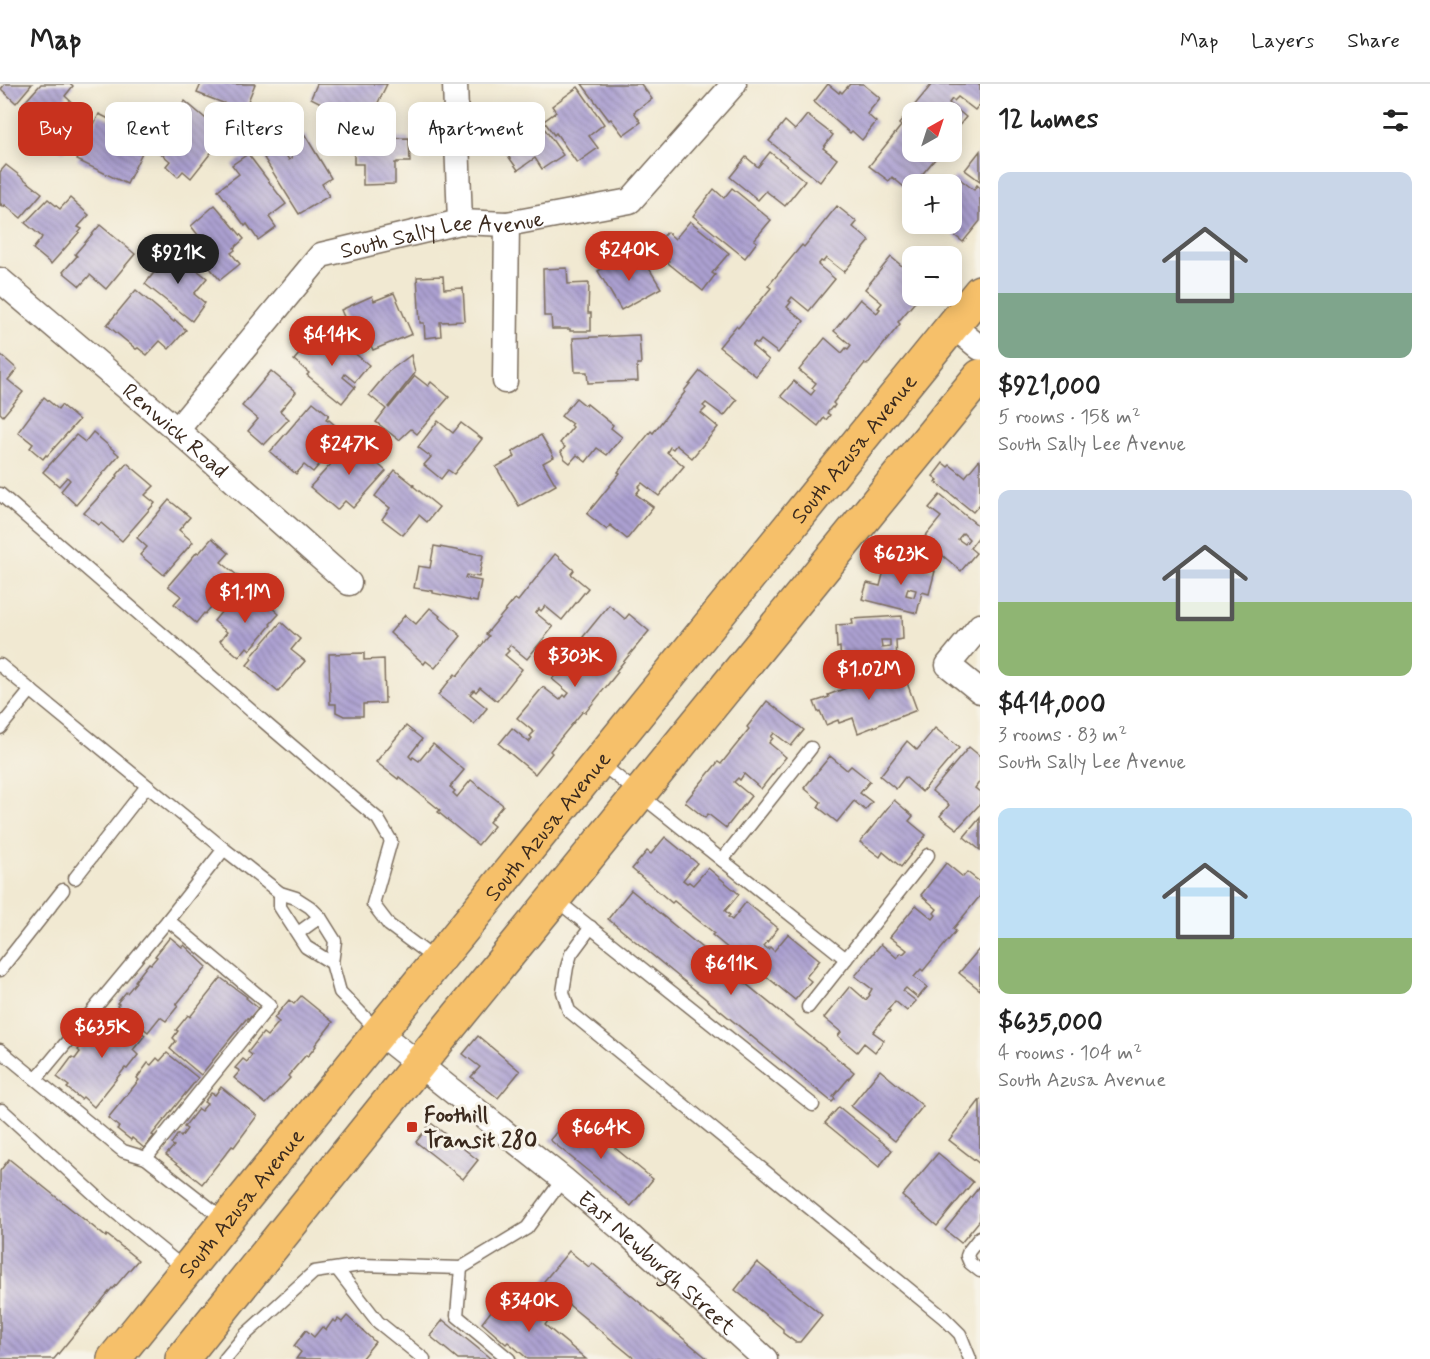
<!DOCTYPE html>
<meta charset="utf-8">
<style>
body{margin:0;font-family:Mynerve,sans-serif;background:#f6f6f6;color:#222;height:100vh;display:flex;flex-direction:column;font-size:22px;white-space:nowrap}
*{box-sizing:border-box;margin:0}
p{font-size:20px;color:#767676}
.icon{flex:none;width:33px;height:33px;fill:none;stroke:currentColor;stroke-width:2;stroke-linecap:round;stroke-linejoin:round}
.map{position:relative;flex:1;overflow:hidden}
.side{display:flex;flex-direction:column;background:#fff;width:450px}
.side>*{flex:none}
.banner{position:absolute;left:18px;top:18px;width:570px;height:54px;display:flex;gap:12px}
.needle{width:39px;rotate:39deg}
.controls{position:absolute;left:902px;top:18px;display:grid;gap:12px}
.controls a{display:grid;place-items:center;width:60px;height:60px;border-radius:12px;background:#fff;box-shadow:0 3px 15px #0003;font-size:30px}
.price{position:absolute;translate:-50% -51px;padding:0 14px;border-radius:21px;background:#c8321e;color:#fff;font-size:20px;line-height:39px;filter:drop-shadow(0 2px 3px #0008)}
.price::after{content:'';position:absolute;left:50%;top:36px;width:18px;height:14px;margin-left:-9px;background:inherit;clip-path:polygon(0 0,100% 0,50% 100%)}
.price.current{background:#222;color:#fff}
ul{padding:0;list-style:none}
li{display:grid;align-content:center;gap:12px;height:318px;padding:0 18px}
li span{display:grid;place-items:center;height:186px;border-radius:12px;color:#555}
li>.icon{margin-inline-start:auto}
span .icon{width:108px;height:108px;fill:#fffc;stroke-width:1}
li b{font-size:26px}
h2{display:flex;justify-content:space-between;align-items:center;height:72px;padding:0 18px;font-size:26px}
.tag{padding:0 21px;border-radius:12px;background:#fff;box-shadow:0 3px 15px #0003;font-size:21px;line-height:54px}
.tag.current{background:#c8321e;color:#fff}
header{display:flex;align-items:center;gap:36px;box-sizing:border-box;height:84px;padding:0 30px;background:#fff;border-bottom:2px solid #e0e0e0}
header strong{font-size:28px}
nav{display:flex;gap:33px;margin-inline-start:auto;font-size:21px}
main{display:flex;flex:1;min-height:0}
.map>svg:first-child{display:block}
</style>
<header>
<strong>Map</strong>
<nav><a>Map</a><a>Layers</a><a>Share</a></nav>
</header>
<main>
<div class="map">
<svg width="980" height="1275" viewBox="0 0 980 1275">
<defs>
<pattern id="building-back-hatch" width="6" height="6" patternUnits="userSpaceOnUse" patternTransform="scale(1.5)"><rect width="6" height="6" fill="#aca0d1"/><path d="M-1 5l2 2M0 0l6 6M5-1l2 2" fill="none" stroke="#8d83a9"/></pattern>
</defs>
<rect width="100%" height="100%" fill="#f7f3e8"/>
<filter id="ink" filterUnits="userSpaceOnUse"><feTurbulence type="fractalNoise" baseFrequency=".0167" numOctaves="2"/><feDisplacementMap in="SourceGraphic" scale="12" xChannelSelector="R" yChannelSelector="G"/><feConvolveMatrix kernelMatrix="1 2 1 2 8 2 1 2 1" color-interpolation-filters="sRGB"/></filter>
<filter id="wash" filterUnits="userSpaceOnUse"><feTurbulence type="fractalNoise" baseFrequency=".008" numOctaves="4" result="noise"/><feDisplacementMap in="SourceGraphic" scale="24" xChannelSelector="R" yChannelSelector="G"/><feGaussianBlur stdDeviation="1.35" result="paint"/><feColorMatrix in="noise" values="0 0 0 0 0 0 0 0 0 0 0 0 0 0 0 0 0 1.4 0 .05"/><feComposite in="paint" operator="in"/></filter>
<g filter="url(#wash)">
<rect width="100%" height="100%" fill="#f1e9d2"/>
<g id="blocks">
<g fill="url(#building-back-hatch)" fill-rule="evenodd">
<path d="M5,0h27l-16,19 -15,-14z"/>
<path d="M41,0h30l2,2 -8,10 14,13 -11,14 12,10 -17,19 -14,-13 6,-7 -12,-10 -4,5 -16,-14 6,-6 -5,-4z"/>
<path d="M201,0h54l-11,27 -47,-18z"/>
<path d="M317,0h70l-14,29 -11,-5 -5,10 -8,-4 -5,10 -24,-8 5,-11 -14,-7z"/>
<path d="M582,0h59l11,15 -18,13 7,10 -18,13 -12,-16 -2,1z"/>
<path d="M828,0l11,9 1,-2 2,2 8,-9h13l17,14 -13,16 9,8 -14,18 -10,-9 -2,2 -36,-31z"/>
<path d="M932,0l3,1 1,-1h44v20l-5,6 -17,-13 -4,4 -2,-2 -3,4 17,14 -15,19v-24h-39v40h14l9,7 -21,25h-2v4l-3,3 -17,-14 -3,4 -20,-15 32,-40 -2,-2z"/>
<path d="M578,3l26,37 -15,12 9,12 -21,15 -21,-30 -2,2 -10,-14 12,-9 -4,-6z"/>
<path d="M185,17l40,34 -34,43 -8,-7 -5,6 -12,-11 4,-5 -17,-14 12,-15 1,2 2,-2 -5,-4z"/>
<path d="M528,28l5,8 4,-2 26,37 -21,14 -7,-11 -17,12 -19,-27 17,-12 -4,-7z"/>
<path d="M99,30l30,15 -3,5 20,10 -19,40 -50,-24z"/>
<path d="M807,31l26,20 -10,13 14,11 -17,23 -51,-41 16,-20 10,9z"/>
<path d="M305,51l26,43 -9,6 7,12 -30,18 -35,-56 17,-11 8,13 3,-2 -6,-11z"/>
<path d="M409,54l1,24h-13v1h-2v21l-32,1v-21h-9v-20l9,-1 -1,-4z"/>
<path d="M980,67v30l-15,-11z"/>
<path d="M770,68l35,29 -20,25 -19,-15 -8,9 -28,-23 16,-20 12,10z"/>
<path d="M248,70l38,50 -17,13 7,10 -18,13 -11,-16 -2,2 -27,-36 21,-16 -7,-9z"/>
<path d="M6,81l36,28 -21,25 -16,-13 -1,2 -3,-3 -1,2v-34z"/>
<path d="M956,92l18,14 3,-5 3,3v33l-17,21 -19,-15 3,-3h4v-40h-2z"/>
<path d="M732,104l39,32 -17,20 3,2 -12,16 -52,-42 21,-27 10,9z"/>
<path d="M70,114l19,17 -11,12 4,2 -31,35 -18,-15 8,-10 1,-2 -17,-14 23,-24 12,10z"/>
<path d="M215,121l29,34 -10,9 1,2 -4,3 9,11 -20,16 -31,-37 9,-8 -7,-9z"/>
<path d="M837,122l20,16 -4,5 17,14 -26,31 -18,-14 -3,4 -2,-1 -3,4 17,14 -26,32 -17,-14 -3,4 2,1 -4,5 17,14 -26,32 -17,-13 -3,4 -3,-2 -3,4 17,14 -13,16 -37,-29 17,-21 2,2 33,-40 -3,-2 34,-41 2,2z"/>
<path d="M690,137l39,32 -17,20 3,2 -12,16 -35,-28 1,-2 -16,-13 14,-16 8,7z"/>
<path d="M100,141l35,29 -29,35 -16,-14 -10,11 -17,-14 14,-16 -2,-2z"/>
<path d="M172,166l35,28 -13,16 11,9 -13,18 -47,-37z"/>
<path d="M891,173l17,14 4,-5v30h8l-22,26 2,2 -33,41 -2,-2 -32,40 2,2 -2,3 -1,-1 -5,6 3,2 -4,5 -2,-2 -6,8 -37,-30 13,-15 17,14 4,-5 -3,-2 4,-5 -17,-13 26,-32 17,15 4,-5 2,1 3,-4 -17,-14 26,-32 17,14 3,-4 -2,-1 4,-5 -17,-14z"/>
<path d="M620,174l7,12 17,-10 17,28 -40,22 -23,-39z"/>
<path d="M567,184l1,16 21,-1 -1,30h3v18h-21v-2h-18l-1,-13h-7l-1,-47z"/>
<path d="M443,192l1,13 19,-1 2,33 -25,1 1,14 -16,2 -1,-15h-4l-3,-46z"/>
<path d="M136,206l38,32 1,-2 11,10 -17,19 -9,-8 -13,14 -9,-7 -2,1 -29,-24z"/>
<path d="M394,209l18,41 -39,16 -10,-22 -12,5 -10,-23 31,-14 2,5z"/>
<path d="M331,250l38,31 -14,17 -10,-8 -2,3 12,10 -13,16 -35,-28 2,-2 -15,-13 14,-16 9,7z"/>
<path d="M639,251l2,29h-4l1,17 -50,2 -1,-11h-12l-2,-34z"/>
<path d="M0,270l17,15 -9,11 15,12 -20,24 -3,-3z"/>
<path d="M411,271l4,18 -27,34 1,1 26,-32 13,10 3,-4 18,15 -32,37 -6,-5 -12,11 -23,-18 10,-13 -17,-14 19,-23z"/>
<path d="M271,287l25,21 -16,19 9,8 -25,26 -16,-14 10,-12 -16,-13z"/>
<path d="M700,287l37,29 -13,16 -18,-13 -3,3 3,2 -5,5 17,14 -26,31 -16,-13 -3,4 -3,-2 -3,5 17,14 -25,30 -17,-13 -4,4 2,2 -4,5 17,13 -26,32 -17,-14 -3,5 -20,-16 33,-41 -2,-1 33,-41 2,2 32,-41 -1,-1z"/>
<path d="M44,313l14,12 3,-4 18,15 -32,36 -1,-1 -3,4 -13,-11 3,-4 -15,-12z"/>
<path d="M576,314l10,8 1,-2 26,21 -2,3 11,9 -15,18 -10,-7 -11,14 -9,-7 -7,8 -5,-4 -4,-7 4,-5 -5,-4 13,-16 -2,-2 1,-1 -11,-8z"/>
<path d="M313,318l16,13 -3,4 2,2 1,-1 16,14 -32,38 -9,-7 -8,9 -26,-22z"/>
<path d="M438,337l15,12 8,-10 21,16 -28,35 -6,-4 -7,9 -17,-14 7,-8 -13,-10z"/>
<path d="M93,348l26,23 -43,50 -15,-14 9,-11 -3,-3 -8,9 -16,-14 33,-37 9,7z"/>
<path d="M541,351l13,22 -11,6 13,22 -37,21 -23,-39 19,-10 -3,-5z"/>
<path d="M353,353l16,14 -3,3 20,17 -33,37 -8,-7 -8,9 -27,-23 32,-35 -1,-1z"/>
<path d="M979,376l1,1v43l-7,8 -37,-30 2,-2 -5,-4 10,-13 5,4 2,-2 15,12z"/>
<path d="M127,379l27,23 -9,9 10,8 -33,38 -21,-18 -2,2 -15,-12 34,-37 -1,-1z"/>
<path d="M395,386l19,15 -1,1 26,21 -12,15 -8,-7 -16,20 -21,-16 8,-11 -15,-12z"/>
<path d="M940,411l40,32v8l-10,13 6,5 -15,18 -38,-32 18,-22 -12,-9zM963,449l6,6 -4,5 -7,-5z"/>
<path d="M169,416l21,17 -11,13 14,12 -29,33 -24,-20 7,-8 -10,-9z"/>
<path d="M212,454l17,15 -8,9 17,14 -33,38 -1,-1 -8,10 -22,-19 7,-8 -13,-10 29,-34 2,1z"/>
<path d="M434,462l49,9 -4,22 -13,-2 -1,3 16,3 -4,21 -44,-9v-2l-19,-3 4,-22 12,2z"/>
<path d="M555,470l19,16 -3,4 17,14 -26,32 -17,-14 -4,5 -2,-2 -3,4 17,14 -26,32 -17,-14 -3,4 2,2 -4,4 17,14 -25,32 -17,-14 -4,5 -2,-2 -4,4 17,14 -13,16 -36,-29 17,-21 2,2 32,-40 -3,-2 29,-35 3,2z"/>
<path d="M887,475l48,12 -6,23 -7,-2 -5,21 -55,-14 5,-16 13,3zM908,504l8,2 -2,7 -8,-2z"/>
<path d="M234,512l16,14 2,-2 1,1 9,-10 17,15 -9,10 1,1 -21,25 -3,-3 -8,10 -19,-16 7,-9 -13,-11z"/>
<path d="M609,521l16,14 4,-5 20,17 -33,40 2,1 -33,41 -2,-2 -33,40 2,2 -17,21 -36,-30 13,-16 17,14 3,-4 -2,-2 4,-4 -17,-14 26,-31 17,13 4,-5 2,2 3,-4 -17,-14 26,-32 17,14 3,-4 -2,-1 4,-5 -17,-14z"/>
<path d="M430,524l10,8 -1,1 22,19 -26,32 -9,-7 -2,3 -34,-31 15,-18 11,9z"/>
<path d="M902,532l1,23 -7,1 1,22 -56,3 -1,-18 -3,1 -1,-23 17,-1 -1,-5zM881,556h9v7l-8,1z"/>
<path d="M281,538l19,17 -9,11 14,11 -27,31 -31,-27 5,-6 -1,-2z"/>
<path d="M364,569v7l20,-1 1,44 -22,1v12h-19l-8,-4v-8h-6l-1,-50z"/>
<path d="M895,585l5,14 6,-3 11,30 -59,23 -5,-15 -14,5 -1,-3 -12,5 -6,-14 -2,1 -4,-10 15,-5 -1,-2 26,-10 -2,-5 1,-3 11,-4 4,1 8,-3 1,5z"/>
<path d="M767,617l37,29 -13,16 -17,-13 -3,4 2,1 -4,5 17,14 -25,32 -17,-15 -4,6 -2,-2 -4,4 17,14 -25,32 -18,-14 -3,4 -20,-16 33,-40 3,2 28,-35 -2,-2z"/>
<path d="M406,642l16,13 -13,17 3,3 1,-2 6,4 14,-17 31,26 -14,17 5,4 -2,2 4,4 14,-17 32,25 -14,17 5,4 -16,19 -40,-33 2,-2 -41,-33 -1,2 -22,-17z"/>
<path d="M935,644l24,20 -37,44 -17,-15 -9,12 -16,-13 27,-35 10,9z"/>
<path d="M969,663l11,9v25l-5,7 5,4v12l-23,25 -17,-13 9,-11 -17,-14z"/>
<path d="M830,672l17,14 4,-4 19,15 -10,12 12,9 -7,8 -11,-9 -17,21 -19,-15 3,-5 -17,-14z"/>
<path d="M894,716l19,16 -4,5 17,14 -25,32 -18,-15 -3,5 -20,-15z"/>
<path d="M980,734v32l-16,-13z"/>
<path d="M665,753l32,26 -14,17 4,3 2,-1 4,3 15,-17 31,26 -14,17 5,4 -2,2 4,3 14,-18 32,26 -14,18 4,3 2,-2 4,4 14,-17 32,26 -14,17 5,4 -16,19 -40,-33 -2,2 -41,-34 2,-2 -40,-32 -2,2 -40,-34 15,-18 4,3z"/>
<path d="M946,779l17,14 4,-5 13,10v14l-27,33 3,2 -33,40 -2,-2 -7,8 13,10 -9,11 -12,-10 -3,3 13,10 -9,10 -12,-10 -7,9 2,1 -17,21 11,8 -9,12 -11,-9 -7,9 -19,-16 3,-4 -17,-14 26,-32 16,14 4,-5 -1,-1 3,-5 -17,-13 26,-32 16,14 4,-5 2,1 4,-4 -17,-13 26,-32 17,14 3,-4 -2,-2 3,-4 -16,-14z"/>
<path d="M631,806l223,182 -21,25 2,2 -3,3 -224,-183z"/>
<path d="M170,853l12,10 2,-2 23,22 -31,38 2,1 -12,15 -6,-4 -12,15 -31,-26 2,-2 -2,-1 9,-11 1,1 9,-11 -1,-1 14,-18 2,1 6,-7 -2,-1z"/>
<path d="M980,864v42l-21,-17z"/>
<path d="M221,894l26,19 -1,1 12,10 -10,12 -1,-2 -46,57 -31,-26 6,-8 -3,-3 5,-7 -2,-1 12,-15 2,2z"/>
<path d="M301,912l32,26 -18,23 1,1 -8,10 -2,-1 -18,21 2,2 -24,26 -32,-26 6,-7 -5,-3 8,-9 4,3 5,-7 -4,-3 15,-19 4,3 12,-14 -5,-4 15,-18 5,4z"/>
<path d="M113,926l32,25 -12,15 5,5 -11,14 -2,-1 -31,39 -11,-10 -2,2 -14,-11 2,-2 -12,-9 15,-20 3,2 5,-7 -2,-2 15,-18 2,2 9,-11 -2,-2 8,-10 2,1z"/>
<path d="M478,952l42,35 -22,27 -27,-21 9,-10 -17,-13z"/>
<path d="M167,969l31,25 -46,57 2,1 -10,12 -12,-10 -1,2 -14,-11 2,-2 -11,-9 31,-38 -2,-2 11,-15 3,2 6,-7 3,3z"/>
<path d="M880,986l43,36 -28,35 -44,-35z"/>
<path d="M221,1003l36,29 -23,31 -2,-1 -30,38 -36,-29 8,-9 -3,-2 7,-10 3,3 6,-8 -3,-2 14,-18 3,2 6,-7 -3,-2 7,-9 4,2z"/>
<path d="M980,1016v64l-31,-24z"/>
<path d="M839,1023l53,43 -13,17 -54,-44z"/>
<path d="M572,1029l81,66 -22,27 -81,-66z"/>
<path d="M431,1039l47,37 -15,19 -47,-37z"/>
<path d="M938,1069l35,29 -36,44 -35,-30z"/>
<path d="M9,1075l97,78 1,-2 31,25 -25,29 -1,-1 -58,71h-54v-188z"/>
<path d="M980,1102v34l-19,23 -16,-13z"/>
<path d="M569,1167l20,16 3,-4 116,96h-73l-66,-54 -3,3 -26,-22z"/>
<path d="M757,1178l65,53 -22,27h-5l-12,-9v-4l-48,-39z"/>
<path d="M523,1213l27,21 -5,7 41,34h-58l-20,-17 -2,2 -24,-21 13,-17 13,10z"/>
<path d="M347,1232l28,26 -14,17h-65l5,-7 -7,-6 12,-16 8,7 8,-10 4,3 7,-10 3,2 2,-3 4,3z"/>
<path d="M443,1236l48,39h-33l-28,-23z"/>
</g>
</g>
</g>
<g filter="url(#ink)">
<use href="#blocks" fill-opacity="0" stroke="#7b6d5d" stroke-width="1.5"/>
<g fill="none" stroke-linecap="round" stroke-linejoin="round">
<g stroke="#7b6d5d" stroke-width="15">
<g id="service">
<path d="M0,410l270,233 108,92 13,22 -18,63 16,21 47,35"/>
<path d="M0,581l224,184 -56,71 102,85 -124,153"/>
<path d="M0,644l31,-38"/>
<path d="M599,678l247,197"/>
<path d="M224,765l56,44 16,5 14,9 10,10 15,24 -3,22 8,29 38,39"/>
<path d="M722,776l89,-112"/>
<path d="M75,794l72,-92"/>
<path d="M280,809v14l26,40 26,16"/>
<path d="M555,815l258,206"/>
<path d="M591,843l-20,27 -4,13 -4,25 6,19 375,307 16,16 10,25"/>
<path d="M298,849l22,-16"/>
<path d="M0,886l63,-80"/>
<path d="M808,923l120,-152"/>
<path d="M0,966l123,101 23,7 79,62"/>
<path d="M36,995l132,-159"/>
<path d="M2,1026l102,93 81,66"/>
<path d="M980,1153l-11,14 -2,5 3,7 10,8"/>
<path d="M461,1184l-4,48 52,43"/>
<path d="M337,1185l41,53 46,37"/>
<path d="M225,1275l21,-25 68,-62 47,-7 100,3 66,-40 36,-49"/>
</g>
</g>
<g stroke="#7b6d5d" stroke-width="27">
<g id="minor">
<path d="M455,0l5,138"/>
<path id="s1" d="M0,196l177,150 172,153"/>
<path d="M953,242l27,22"/>
<path d="M505,297l2,-157"/>
<path id="s2" d="M177,346l144,-175 139,-33 47,2 123,-23 104,-117"/>
<path d="M980,542l-32,39 32,26"/>
<path id="s3" d="M378,948l185,147 67,57 135,123"/>
</g>
</g>
<g stroke="#7b6d5d" stroke-width="36">
<g id="primary">
<path id="s4" d="M114,1275l866,-1067"/>
<path d="M182,1275l237,-295 561,-688"/>
</g>
</g>
<use href="#service" stroke="#fff" stroke-width="12"/>
<use href="#minor" stroke="#fff" stroke-width="24"/>
<use href="#primary" stroke="#f6c06b" stroke-width="33"/>
</g>
</g>
<rect fill="#c8321e" stroke="#f7f3e8" stroke-width="2" x="406" y="1037" width="12" height="12" rx="3"/>
<g text-anchor="middle" stroke-width="6" stroke-linejoin="round" paint-order="stroke">
<g font-size="22" fill="#3b2a1e" stroke="#f7f3e8">
<text dy="8" stroke="none"><textPath href="#s2" startOffset="350">South Sally Lee Avenue</textPath></text>
<text dy="8" stroke="none"><textPath href="#s1" startOffset="231">Renwick Road</textPath></text>
<text dy="8" stroke="none"><textPath href="#s4" startOffset="1173">South Azusa Avenue</textPath></text>
<text dy="8" stroke="none"><textPath href="#s4" startOffset="687">South Azusa Avenue</textPath></text>
<text dy="8" stroke="none"><textPath href="#s4" startOffset="201">South Azusa Avenue</textPath></text>
<text dy="8" stroke="none"><textPath href="#s3" startOffset="362">East Newburgh Street</textPath></text>
</g>
<g font-size="22" font-weight="bold" fill="#3b2a1e" stroke="#f7f3e8" text-anchor="start">
<text x="424" y="1038">Foothill<tspan x="424" dy="25">Transit 280</tspan></text>
</g>
</g>
</svg>
<div class="controls">
<a><svg class="needle" viewBox="-14 -14 28 28"><path d="M0-13l5 13h-10z" fill="#e53935"/><path d="M0 13l5-13h-10z" fill="#767676"/></svg></a>
<a>+</a>
<a>−</a>
</div>
<b class="price" style="left:629px;top:198px">$240K</b>
<b class="price current" style="left:178px;top:201px">$921K</b>
<b class="price" style="left:332px;top:283px">$414K</b>
<b class="price" style="left:349px;top:392px">$247K</b>
<b class="price" style="left:901px;top:502px">$623K</b>
<b class="price" style="left:245px;top:540px">$1.1M</b>
<b class="price" style="left:575px;top:604px">$303K</b>
<b class="price" style="left:869px;top:617px">$1.02M</b>
<b class="price" style="left:731px;top:912px">$611K</b>
<b class="price" style="left:102px;top:975px">$635K</b>
<b class="price" style="left:601px;top:1076px">$664K</b>
<b class="price" style="left:529px;top:1249px">$340K</b>
<div class="banner">
<a class="tag current">Buy</a>
<a class="tag">Rent</a>
<a class="tag">Filters</a>
<a class="tag">New</a>
<a class="tag">Apartment</a>
</div>
</div>
<section class="side">
<h2>12 homes<svg class="icon" aria-label="filters" viewBox="0 0 24 24"><path d="M4 7h16M4 17h16"/><circle cx="9" cy="7" r="2"/><circle cx="15" cy="17" r="2"/></svg></h2>
<ul>
<li><span style="background:linear-gradient(#c9d6e8 65%,#7fa58c 0)"><svg class="icon" aria-label="home" viewBox="0 0 24 24"><path d="M3 11l9-7 9 7M6 9v11h12V9"/></svg></span><div><b>$921,000</b><p>5 rooms · 158 m²</p><p>South Sally Lee Avenue</p></div></li>
<li><span style="background:linear-gradient(#c9d6e8 60%,#8fb573 0)"><svg class="icon" aria-label="home" viewBox="0 0 24 24"><path d="M3 11l9-7 9 7M6 9v11h12V9"/></svg></span><div><b>$414,000</b><p>3 rooms · 83 m²</p><p>South Sally Lee Avenue</p></div></li>
<li><span style="background:linear-gradient(#bfe0f5 70%,#8fb573 0)"><svg class="icon" aria-label="home" viewBox="0 0 24 24"><path d="M3 11l9-7 9 7M6 9v11h12V9"/></svg></span><div><b>$635,000</b><p>4 rooms · 104 m²</p><p>South Azusa Avenue</p></div></li>
</ul>
</section>
</main>
